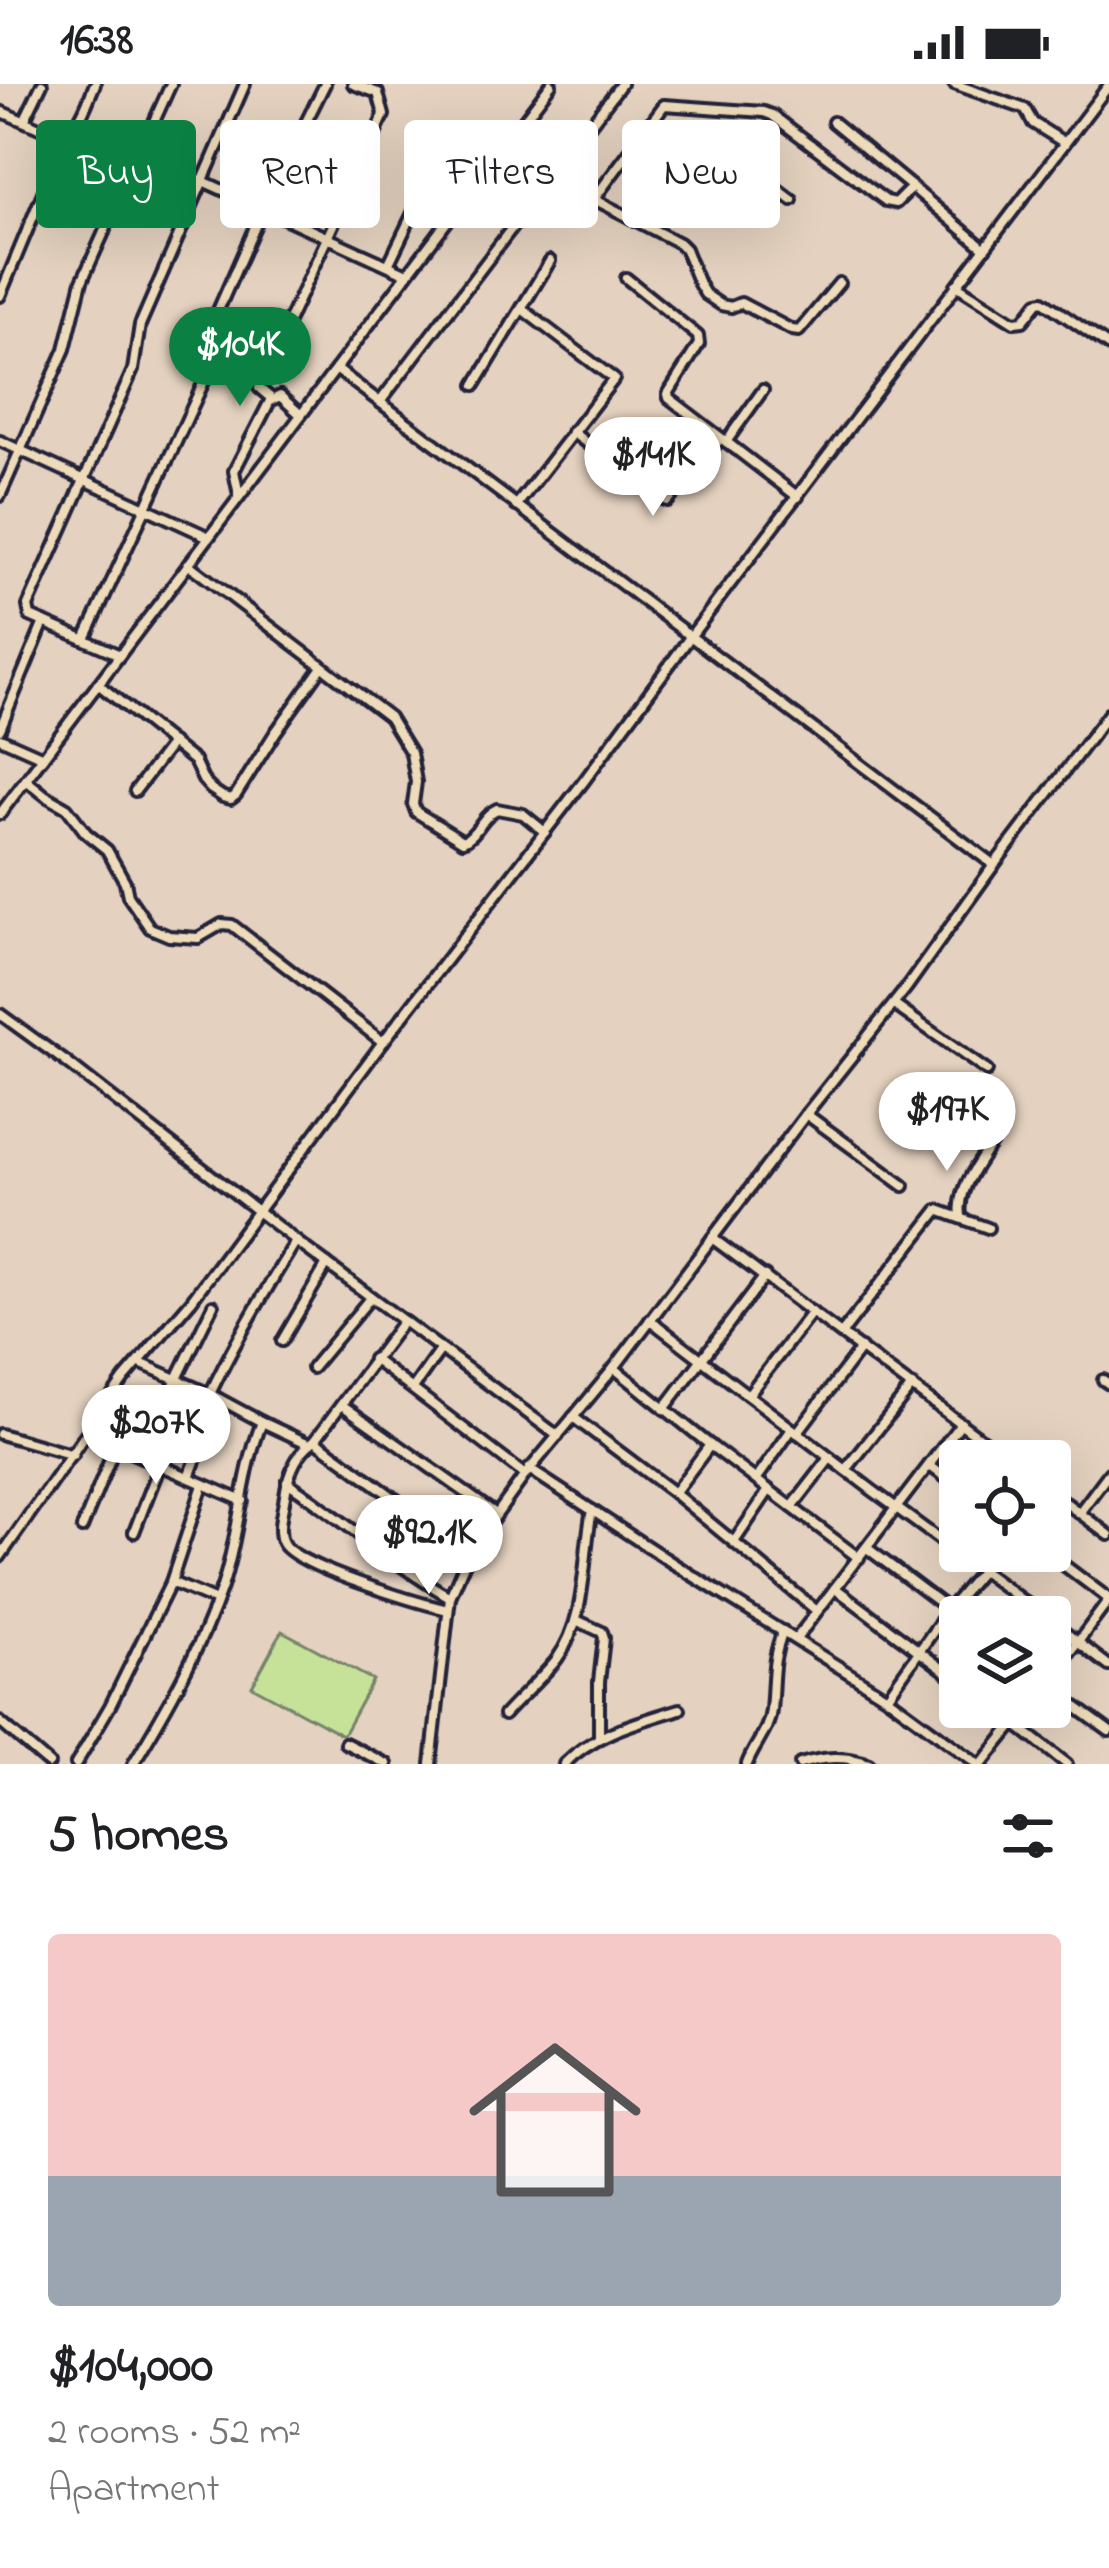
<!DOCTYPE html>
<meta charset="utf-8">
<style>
body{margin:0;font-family:"Indie Flower",sans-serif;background:#f2f2f2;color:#202124;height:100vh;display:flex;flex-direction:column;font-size:45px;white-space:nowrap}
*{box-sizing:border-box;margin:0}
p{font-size:39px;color:#757577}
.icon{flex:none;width:66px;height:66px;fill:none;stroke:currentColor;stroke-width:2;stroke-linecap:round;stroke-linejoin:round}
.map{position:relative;height:1680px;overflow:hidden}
.side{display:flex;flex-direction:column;background:#fff;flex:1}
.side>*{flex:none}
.hud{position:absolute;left:36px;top:36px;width:1038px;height:108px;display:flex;gap:24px}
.buttons{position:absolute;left:939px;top:1356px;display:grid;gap:24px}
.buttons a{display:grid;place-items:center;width:132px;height:132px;border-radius:12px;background:#fff;box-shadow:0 12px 48px #0002;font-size:60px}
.price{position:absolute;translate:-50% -102px;padding:0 27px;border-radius:42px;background:#fff;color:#222;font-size:39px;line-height:78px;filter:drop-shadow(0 3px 6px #0008)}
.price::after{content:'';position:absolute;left:50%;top:72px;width:36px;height:27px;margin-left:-18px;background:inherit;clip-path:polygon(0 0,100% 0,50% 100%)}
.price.on{background:#0b8043;color:#fff}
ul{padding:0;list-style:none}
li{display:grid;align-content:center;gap:24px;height:636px;padding:0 48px}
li+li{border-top:3px solid #e0e0e0}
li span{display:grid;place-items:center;height:372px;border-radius:12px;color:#555}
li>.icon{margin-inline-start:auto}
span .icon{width:216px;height:216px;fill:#fffc;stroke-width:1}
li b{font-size:51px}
h2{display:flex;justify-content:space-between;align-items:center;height:144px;padding:0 48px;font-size:51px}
.tag{padding:0 42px;border-radius:12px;background:#fff;box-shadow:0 12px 48px #0002;font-size:42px;line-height:108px}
.tag.on{background:#0b8043;color:#fff}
.status{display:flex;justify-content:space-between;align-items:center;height:84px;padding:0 60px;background:#fff;direction:ltr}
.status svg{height:33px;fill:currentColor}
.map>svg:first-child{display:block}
</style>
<div class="status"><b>16:38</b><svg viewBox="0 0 49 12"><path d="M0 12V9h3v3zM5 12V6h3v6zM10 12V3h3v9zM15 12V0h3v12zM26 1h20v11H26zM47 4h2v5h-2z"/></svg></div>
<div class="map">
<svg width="1109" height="1680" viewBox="0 0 1109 1680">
<rect width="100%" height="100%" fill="#e4d1bf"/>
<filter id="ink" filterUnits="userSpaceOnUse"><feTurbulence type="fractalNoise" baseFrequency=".00833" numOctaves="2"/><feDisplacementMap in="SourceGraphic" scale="24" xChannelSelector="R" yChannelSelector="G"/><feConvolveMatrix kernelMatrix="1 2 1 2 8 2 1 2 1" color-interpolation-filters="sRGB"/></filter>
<g filter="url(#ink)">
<path fill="#c6e299" stroke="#74826a" stroke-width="3" d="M282,1547l91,49 -30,55 -91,-49z"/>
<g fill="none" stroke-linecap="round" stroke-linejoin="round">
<g stroke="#22223b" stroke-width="16">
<g id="minor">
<path d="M954,0l71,25 8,14 32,20"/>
<path d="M0,27l53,23c26,2 33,-30 42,-50"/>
<path d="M24,37l18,-37"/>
<path d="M650,38l48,32 42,12 23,12 29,22"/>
<path d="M833,38l79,65"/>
<path d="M76,42l8,1 323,147"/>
<path d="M497,71l51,25"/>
<path d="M551,93l128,66 6,6 14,35 6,10 16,11 10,2 10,-4 51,27 7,1 40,-48"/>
<path d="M594,115l70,-94 100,7 8,3 114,86 10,2 16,-16 72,61"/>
<path d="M388,181l65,-135"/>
<path d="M626,194l72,58 1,8 -31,50 1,4 129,99"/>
<path d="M956,201l58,37 9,-1 15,-19 5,-1 66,45"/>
<path d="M0,212l59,-142 4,-19"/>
<path d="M201,265l62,-141 62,-124"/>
<path d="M336,285l658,496"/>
<path d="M475,301l75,-124"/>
<path d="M272,315l-13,-11 4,-12 121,-261 -6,-22 -25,-9"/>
<path d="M380,318l241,-318"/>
<path d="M572,348l88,66 8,3 53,-63"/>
<path d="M0,357l209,96"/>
<path d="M726,358l37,-52"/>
<path d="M239,411l-5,-24 36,-70 10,-5 21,19"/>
<path d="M0,412l65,-147 17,-68 89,-197"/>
<path d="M516,422l98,-127 -92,-70"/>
<path d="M188,480l201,153 22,36 5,29 -3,22 3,8 47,29c15,-6 18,-25 34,-32l26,5 22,18"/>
<path d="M85,555l124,-268"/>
<path d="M120,571l-90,-39 -2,-10 105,-236 7,-45 105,-241"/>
<path d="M98,600l96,77 9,19 8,9 12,8 8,2 5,-4 39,-62 47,-66"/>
<path d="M0,645l44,-107"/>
<path d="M0,654l43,19"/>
<path d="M26,696l20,16 21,12 19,25 21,17 18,32 3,14 22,32 19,8 29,2 24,-14 10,1 151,117"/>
<path d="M135,707l37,-48"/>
<path d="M0,730l551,-730"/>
<path d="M894,921l93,66"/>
<path d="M0,930l66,48 230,179 262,195"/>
<path d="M806,1030l98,72"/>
<path d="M961,1132c-4,-27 17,-51 31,-74"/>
<path d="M712,1154l299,223"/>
<path d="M650,1236l222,170 173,127"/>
<path d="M403,1237l-88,119c-19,13 -27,34 -30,56 -2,14 -9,34 -2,47 11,23 136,60 165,67"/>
<path d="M842,1249l96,-123 50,18"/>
<path d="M282,1257l45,-77"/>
<path d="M373,1275l152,116"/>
<path d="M140,1279l70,31 52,28"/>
<path d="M312,1284l59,-71"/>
<path d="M614,1284l96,77 149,113"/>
<path d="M1103,1296l6,4"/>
<path d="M413,1304l27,-38"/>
<path d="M210,1310c25,-53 55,-103 86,-153"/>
<path d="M748,1311l64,-83"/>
<path d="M342,1321l154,109"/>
<path d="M664,1325l101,-133"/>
<path d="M573,1333l101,76 143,118"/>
<path d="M797,1349l64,-85"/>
<path d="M0,1350l73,21"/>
<path d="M88,1350l155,67"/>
<path d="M149,1352l64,-131"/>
<path d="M315,1356l154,113"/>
<path d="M930,1382l30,22"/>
<path d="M529,1385l145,95 213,133 91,67"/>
<path d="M846,1386l66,-84"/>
<path d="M189,1393l30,-78"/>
<path d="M756,1396l36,-51"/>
<path d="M287,1398c56,37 106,83 163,115"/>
<path d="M1050,1407l59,44"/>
<path d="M674,1409l36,-48"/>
<path d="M792,1423l38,-49"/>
<path d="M1079,1429l30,-40"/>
<path d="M82,1444l33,-81"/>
<path d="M134,1448l26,-67"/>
<path d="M734,1458l35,-52"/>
<path d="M867,1464l93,70"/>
<path d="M1045,1467l64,48"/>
<path d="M0,1473l124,-178 67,-78 192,-259 201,-261 106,-144 419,-552"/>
<path d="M171,1498l45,19"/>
<path d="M835,1504l125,94"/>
<path d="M576,1536l26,12 2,6 -5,44v56"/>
<path d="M1050,1537l59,45"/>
<path d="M796,1555l165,-216"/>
<path d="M1050,1596l59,-80"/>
<path d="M1050,1604l59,43"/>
<path d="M887,1613l62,-88 49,-58"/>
<path d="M993,1623l74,57"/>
<path d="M504,1631c17,-19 37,-36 53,-56 31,-43 25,-100 35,-149"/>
<path d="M0,1638l49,42"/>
<path d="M345,1659l42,21"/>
<path d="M76,1680l34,-58 61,-124 32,-97"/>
<path d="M133,1680c34,-56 67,-114 89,-177 18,-54 19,-112 40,-165l47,22"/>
<path d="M431,1680l19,-167 19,-44 56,-78 89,-107 192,-254 101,-127 87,-122 115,-152"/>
<path d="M564,1680c30,-31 75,-42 116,-55"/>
<path d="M747,1680c7,-19 22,-33 24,-54 3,-31 0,-50 12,-79"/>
<path d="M800,1680c24,-7 45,-9 69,0"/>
<path d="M982,1680l46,-57"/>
</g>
</g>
<use href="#minor" stroke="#eedbb9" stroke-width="8"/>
</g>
</g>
</svg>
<div class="buttons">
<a><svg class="icon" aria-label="locate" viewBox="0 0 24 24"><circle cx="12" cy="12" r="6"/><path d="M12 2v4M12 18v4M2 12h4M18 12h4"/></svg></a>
<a><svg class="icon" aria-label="layers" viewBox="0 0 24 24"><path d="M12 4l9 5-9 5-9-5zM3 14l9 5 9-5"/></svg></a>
</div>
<b class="price on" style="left:240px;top:325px">$104K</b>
<b class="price" style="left:653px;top:435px">$141K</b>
<b class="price" style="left:947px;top:1090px">$197K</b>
<b class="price" style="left:156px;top:1403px">$207K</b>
<b class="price" style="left:429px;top:1513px">$92.1K</b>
<div class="hud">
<a class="tag on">Buy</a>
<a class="tag">Rent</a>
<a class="tag">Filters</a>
<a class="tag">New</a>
</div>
</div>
<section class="side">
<h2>5 homes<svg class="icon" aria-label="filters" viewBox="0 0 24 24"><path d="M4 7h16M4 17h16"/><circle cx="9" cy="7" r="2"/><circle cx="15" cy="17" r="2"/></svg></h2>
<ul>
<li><span style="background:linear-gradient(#f6c9c9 65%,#9aa5b1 0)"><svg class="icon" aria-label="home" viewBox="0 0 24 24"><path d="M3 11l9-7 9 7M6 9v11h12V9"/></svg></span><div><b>$104,000</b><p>2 rooms · 52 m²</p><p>Apartment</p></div></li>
</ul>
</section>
